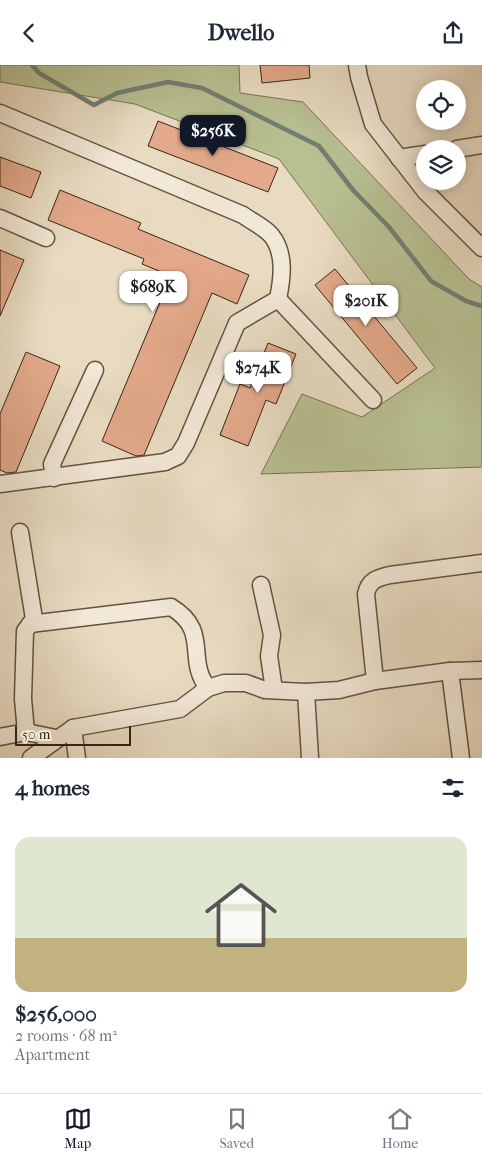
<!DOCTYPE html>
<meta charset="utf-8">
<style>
body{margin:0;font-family:"IM FELL French Canon",serif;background:#f6f6f7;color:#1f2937;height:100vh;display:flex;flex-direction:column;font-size:19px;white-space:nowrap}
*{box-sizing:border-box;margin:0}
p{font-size:16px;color:#747a83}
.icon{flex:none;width:28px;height:28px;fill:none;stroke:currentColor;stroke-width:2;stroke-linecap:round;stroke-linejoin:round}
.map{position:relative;height:693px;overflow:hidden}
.details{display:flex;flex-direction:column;background:#fff;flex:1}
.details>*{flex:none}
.tools{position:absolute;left:416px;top:15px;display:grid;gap:10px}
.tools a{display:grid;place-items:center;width:50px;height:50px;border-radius:50%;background:#fff;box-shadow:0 2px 12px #0003;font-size:25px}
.scale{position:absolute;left:15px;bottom:12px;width:116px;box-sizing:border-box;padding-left:5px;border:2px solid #382612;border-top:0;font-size:14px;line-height:18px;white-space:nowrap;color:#382612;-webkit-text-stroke:4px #f1e8d7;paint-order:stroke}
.price{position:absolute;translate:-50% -42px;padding:0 11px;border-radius:10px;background:#fff;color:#222;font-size:16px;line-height:32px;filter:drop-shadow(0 1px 2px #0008)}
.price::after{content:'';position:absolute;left:50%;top:30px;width:15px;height:11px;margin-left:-8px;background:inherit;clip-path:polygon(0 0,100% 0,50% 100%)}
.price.active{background:#111827;color:#fff}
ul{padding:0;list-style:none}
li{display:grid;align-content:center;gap:10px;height:265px;padding:0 15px}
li+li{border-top:1px solid #e0e1e3}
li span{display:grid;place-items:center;height:155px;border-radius:15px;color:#555}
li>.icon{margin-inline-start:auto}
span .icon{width:90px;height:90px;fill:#fffc;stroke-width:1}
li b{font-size:21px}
h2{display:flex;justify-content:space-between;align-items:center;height:60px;padding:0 15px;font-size:21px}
header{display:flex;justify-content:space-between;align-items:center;height:65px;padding:0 15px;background:#fff;font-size:22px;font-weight:800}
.menu{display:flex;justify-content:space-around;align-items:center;height:70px;border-top:1px solid #e0e1e3;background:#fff;font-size:14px;color:#747a83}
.menu a{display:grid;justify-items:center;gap:2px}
.menu .active{color:#111827}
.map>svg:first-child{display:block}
</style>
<header><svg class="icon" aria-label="back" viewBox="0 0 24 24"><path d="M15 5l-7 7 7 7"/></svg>Dwello<svg class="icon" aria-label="share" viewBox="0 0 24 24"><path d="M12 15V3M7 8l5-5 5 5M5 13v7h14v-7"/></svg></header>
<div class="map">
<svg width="482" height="693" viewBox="0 0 482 693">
<rect width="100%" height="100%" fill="#e9dbc2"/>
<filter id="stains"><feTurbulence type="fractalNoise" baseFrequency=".004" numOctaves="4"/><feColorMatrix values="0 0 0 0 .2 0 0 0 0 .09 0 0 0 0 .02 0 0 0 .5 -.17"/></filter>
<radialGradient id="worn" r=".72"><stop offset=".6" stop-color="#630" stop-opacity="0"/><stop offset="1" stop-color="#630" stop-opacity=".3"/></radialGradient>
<path fill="#b8c092" stroke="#787352" d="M0,0h239l1,28 63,9 166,177 13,8v180l-221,7 41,-80 60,23 73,-49 -156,-209 -144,-55 -135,-22z"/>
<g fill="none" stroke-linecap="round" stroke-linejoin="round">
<path stroke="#717f74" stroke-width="4.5" d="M32,0l7,8 55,32 23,-12 51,-11 34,6 117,58 34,44 36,37 42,54 35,20 16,5"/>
</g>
<g fill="#e3a98a" stroke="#382612">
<path d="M260,0h49l1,13 -48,5z"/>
<path d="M158,56l120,47 -10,24 -120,-46z"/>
<path d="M0,92l41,15 -10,26 -31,-12z"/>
<path d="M60,125l81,33 -3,6 111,46 -12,29 -25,-11 -68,162 -8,1 -34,-15 69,-165 -29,-12 2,-5 -96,-39z"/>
<path d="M0,185l24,10 -24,56z"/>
<path d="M335,204l82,99 -20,16 -82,-99z"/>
<path d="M268,278l28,11 -20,50 -10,-4 -18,46 -28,-11 20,-51 10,4z"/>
<path d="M26,287l34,14 -44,106 -9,1 -7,-3v-56z"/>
</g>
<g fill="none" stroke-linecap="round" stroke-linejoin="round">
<g stroke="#64533e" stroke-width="19">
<g id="minor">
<path d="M357,0l2,12 14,47 52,67 57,57"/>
<path d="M0,48l243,102c8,6 21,12 28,20 15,18 11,44 7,64l-41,24 -51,120 -8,13 -13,6 -165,22"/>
<path d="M457,84l25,-4"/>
<path d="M399,93l26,-4"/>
<path d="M0,153l46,20"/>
<path d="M278,234l95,101"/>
<path d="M54,413l-2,-14 43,-94"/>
<path d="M20,467l14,87 -9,12 -2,68 3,33"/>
<path d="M261,520l11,50 -3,21 5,34"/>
<path d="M30,559l141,-17c40,24 14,52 37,81"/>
<path d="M450,606l11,87"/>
<path d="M375,616l-9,-87c3,-14 11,-16 24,-19l92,-12"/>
<path d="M306,627l4,66"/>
<path d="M73,663l4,30"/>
<path d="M0,672l26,-5 30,6"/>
<path d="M31,693l42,-30 107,-19 28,-21 16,-5h22l19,7 41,2 33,-2 36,-9 75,-10 32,-1"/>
</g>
</g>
<use href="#minor" stroke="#f1e8d7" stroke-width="16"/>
</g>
<rect width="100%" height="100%" filter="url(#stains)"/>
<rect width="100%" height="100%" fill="url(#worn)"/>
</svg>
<div class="tools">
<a><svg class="icon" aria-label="locate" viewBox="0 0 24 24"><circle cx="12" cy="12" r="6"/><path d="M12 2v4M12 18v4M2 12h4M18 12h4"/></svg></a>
<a><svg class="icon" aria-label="layers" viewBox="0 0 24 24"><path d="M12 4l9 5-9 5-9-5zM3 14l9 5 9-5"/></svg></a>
</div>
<div class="scale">50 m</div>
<b class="price active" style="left:213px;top:92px">$256K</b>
<b class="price" style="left:153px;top:248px">$689K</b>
<b class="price" style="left:366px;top:262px">$201K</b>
<b class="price" style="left:258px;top:329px">$274K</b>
</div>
<section class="details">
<h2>4 homes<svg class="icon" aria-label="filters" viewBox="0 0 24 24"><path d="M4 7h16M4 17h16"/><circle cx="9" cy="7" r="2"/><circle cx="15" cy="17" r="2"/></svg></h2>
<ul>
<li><span style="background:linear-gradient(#dfe7d0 65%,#c2b280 0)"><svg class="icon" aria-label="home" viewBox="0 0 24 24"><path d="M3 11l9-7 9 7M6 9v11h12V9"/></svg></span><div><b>$256,000</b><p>2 rooms · 68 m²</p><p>Apartment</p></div></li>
</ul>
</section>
<nav class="menu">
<a class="active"><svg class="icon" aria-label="map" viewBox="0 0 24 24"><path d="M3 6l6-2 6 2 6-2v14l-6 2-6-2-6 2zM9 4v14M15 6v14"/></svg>Map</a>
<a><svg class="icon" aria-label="saved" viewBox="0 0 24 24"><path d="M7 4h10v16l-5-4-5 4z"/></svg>Saved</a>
<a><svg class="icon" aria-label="home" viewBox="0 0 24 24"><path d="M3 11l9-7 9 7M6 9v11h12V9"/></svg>Home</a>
</nav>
